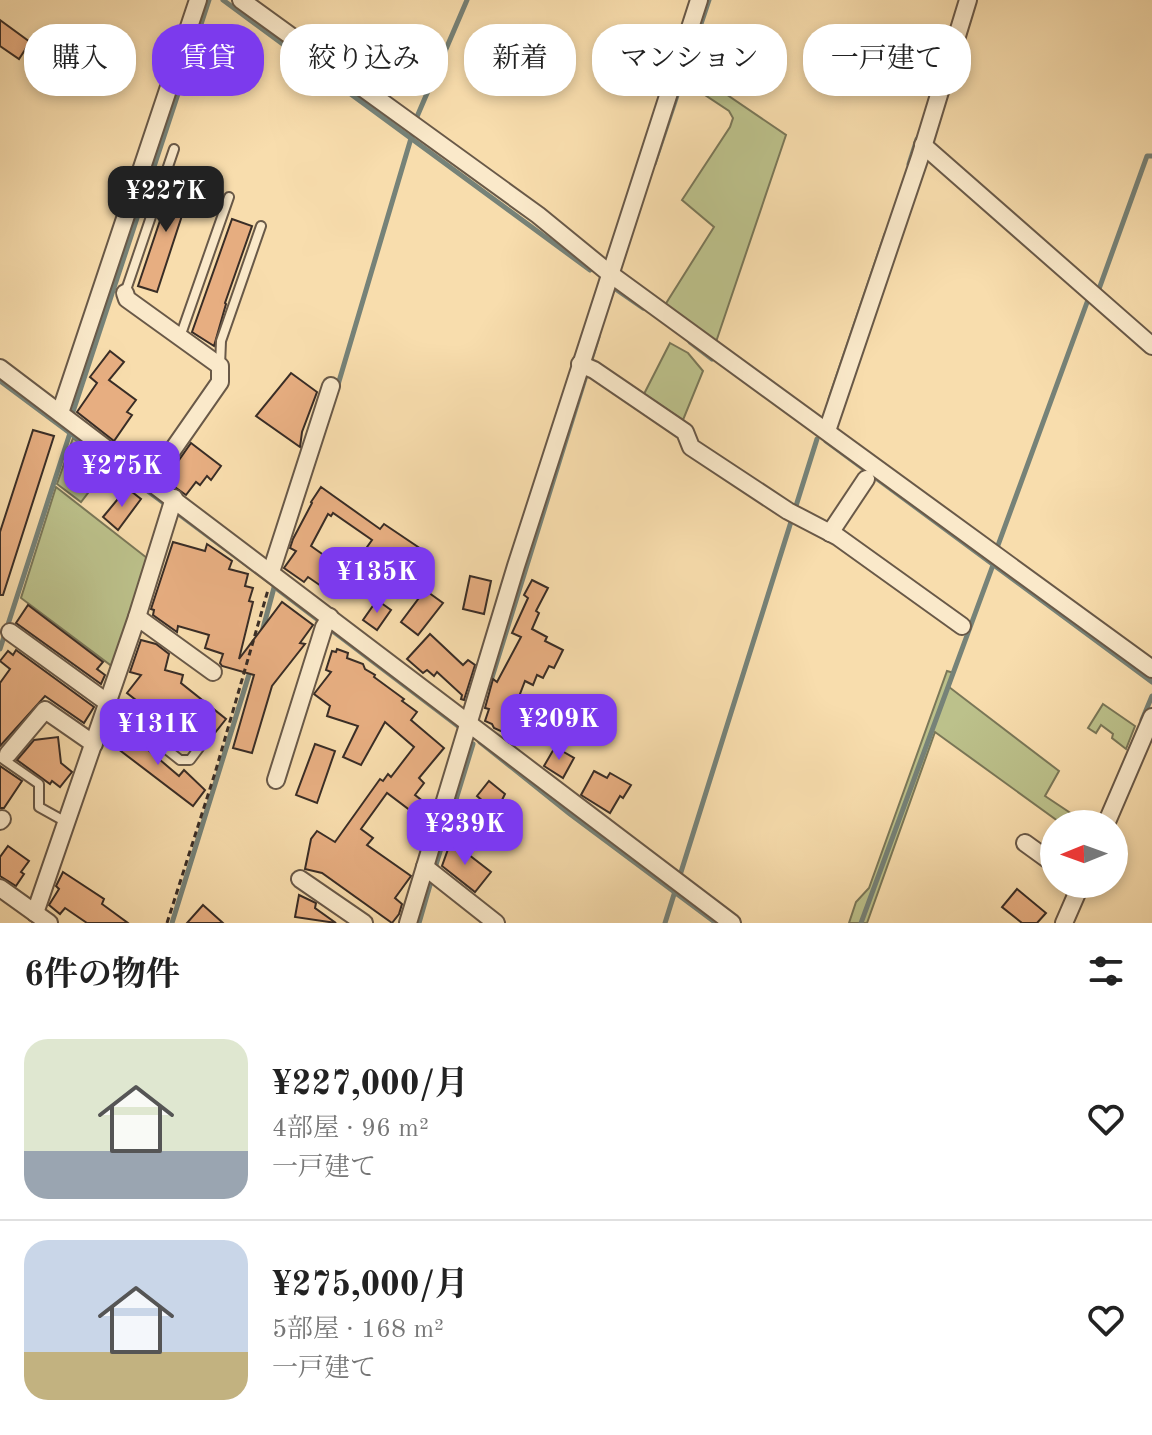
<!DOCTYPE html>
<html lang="ja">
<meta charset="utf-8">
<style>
body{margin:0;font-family:"Old Standard TT","Noto Serif JP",serif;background:#f6f6f6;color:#222;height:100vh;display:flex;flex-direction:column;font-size:30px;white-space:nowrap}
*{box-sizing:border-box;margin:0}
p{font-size:26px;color:#767676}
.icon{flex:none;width:44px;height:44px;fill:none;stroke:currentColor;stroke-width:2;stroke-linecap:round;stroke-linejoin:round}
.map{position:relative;height:923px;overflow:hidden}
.sheet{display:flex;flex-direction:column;background:#fff;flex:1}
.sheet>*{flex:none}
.top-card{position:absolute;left:24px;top:24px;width:1104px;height:72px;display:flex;gap:16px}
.needle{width:52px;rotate:269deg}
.controls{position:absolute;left:1040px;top:810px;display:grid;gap:16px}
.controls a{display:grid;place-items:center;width:88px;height:88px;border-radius:50%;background:#fff;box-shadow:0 4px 12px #0003;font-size:40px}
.price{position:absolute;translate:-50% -68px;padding:0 18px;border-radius:16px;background:#7c3aed;color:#fff;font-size:26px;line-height:52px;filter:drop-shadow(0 2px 4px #0008)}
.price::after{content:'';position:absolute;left:50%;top:48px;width:24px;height:18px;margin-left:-12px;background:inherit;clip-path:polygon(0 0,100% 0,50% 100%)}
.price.current{background:#222;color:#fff}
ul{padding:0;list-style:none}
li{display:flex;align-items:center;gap:24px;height:200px;padding:0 24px}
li+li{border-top:2px solid #e0e0e0}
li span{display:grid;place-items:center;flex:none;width:224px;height:160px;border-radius:24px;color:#555}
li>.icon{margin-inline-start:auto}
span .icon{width:96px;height:96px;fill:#fffc;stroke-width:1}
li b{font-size:34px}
h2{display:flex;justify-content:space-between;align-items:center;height:96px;padding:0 24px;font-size:34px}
.tag{padding:0 28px;border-radius:32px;background:#fff;box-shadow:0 4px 12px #0003;font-size:28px;line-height:72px}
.tag.current{background:#7c3aed;color:#fff}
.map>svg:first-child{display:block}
</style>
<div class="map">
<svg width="1152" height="923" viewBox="0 0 1152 923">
<rect width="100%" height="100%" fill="#f8ddad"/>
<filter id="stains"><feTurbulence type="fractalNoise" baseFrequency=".0025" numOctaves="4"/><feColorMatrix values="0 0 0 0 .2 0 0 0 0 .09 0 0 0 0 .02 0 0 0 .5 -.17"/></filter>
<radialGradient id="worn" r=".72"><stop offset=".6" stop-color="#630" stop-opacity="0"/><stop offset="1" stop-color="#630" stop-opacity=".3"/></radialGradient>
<g fill="#bcc18b" stroke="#7a7758" stroke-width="2">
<path d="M698,75l88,60 -70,207 -51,-37 49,-78 -32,-27 48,-73 3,-9 -4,-7 -36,-24z"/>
<path d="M670,343l18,10 15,18 -20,49 -39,-26z"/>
<path d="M73,438l35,29 -27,35 -24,-18z"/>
<path d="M56,487l91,71 -34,109 -92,-69z"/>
<path d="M947,671l7,2 -5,14 110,84 -14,25 42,28h-25l-127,-92 -68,191h-18l7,-21 13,-14z"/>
<path d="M1103,704l32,22 -9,23 -14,-11 1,-4 -12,-9 -5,8 -8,-5z"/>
</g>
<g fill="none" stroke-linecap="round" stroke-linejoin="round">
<g stroke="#768278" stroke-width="5">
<path d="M223,0l367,270"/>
<path d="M935,80l13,-40"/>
<path d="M416,119l51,-119"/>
<path d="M654,164l55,-164"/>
<path d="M909,164l8,-25"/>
<path d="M1099,289l48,-133h5"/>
<path d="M617,290l26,18"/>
<path d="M690,342l22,17"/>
<path d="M0,381l274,204"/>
<path d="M337,388l75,-253"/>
<path d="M830,399l56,-165"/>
<path d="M67,430l142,-430"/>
<path d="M826,441l326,241"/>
<path d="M997,548l92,-251"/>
<path d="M276,588l182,138"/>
<path d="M262,632l13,-48"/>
<path d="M0,649l70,-216"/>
<path d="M489,687l109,-350"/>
<path d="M1142,720l10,-24"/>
<path d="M480,742l90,72 146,109"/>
<path d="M435,868l38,-124"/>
<path d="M172,923l79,-255"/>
<path d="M419,923l13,-45"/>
<path d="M665,923l152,-484"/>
<path d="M861,923l132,-358"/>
</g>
</g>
<g fill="#e7ae81" stroke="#392d26" stroke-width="2">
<path d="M0,20l30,22 -11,17 -19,-13z"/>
<path d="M175,176l18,6 -36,110 -19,-6z"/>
<path d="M232,219l20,7 -27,77 1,1 -12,42 -22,-14z"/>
<path d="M110,351l14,11 -15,18 27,20 -9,12 5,3 -18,26 -37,-29 20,-29 -7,-6z"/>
<path d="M291,373l26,19 -15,40 -2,15 -44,-31z"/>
<path d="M33,430l21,6 -51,159h-3v-63z"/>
<path d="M191,443l30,23 -10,14 -4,-4 -7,9 -4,-3 -10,13 -21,-15z"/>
<path d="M321,487l59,42 4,-5 40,27 -11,14 -4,-3 -4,5 -5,-3 -18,26 -30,-22 20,-28 -39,-27 -2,3 -3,-2 -17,32 28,20 -12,18 -3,-2 -3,4 -13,-9 -4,5 -20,-14 12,-17 -6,-3 3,-9 19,-36 -1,-1z"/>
<path d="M127,488l14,11 -23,31 -15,-13z"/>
<path d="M173,542l32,9 2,-7 25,17 -3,8 19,5 -3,12 8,2 -4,13 4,1 -14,57 43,-57 31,23 -13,18 5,1 -33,42 -20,67 -19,-5 21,-73 -32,-9 -2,-3 3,-9 -18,-6 4,-13 -31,-9 -1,6 -24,-17 1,-5 -3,-1z"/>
<path d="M470,576l21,5 -7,33 -21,-5z"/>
<path d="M532,580l16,8 -12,23 3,2 -7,16 15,8 -2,4 18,9 -9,18 -5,-2 -6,12 -6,-3 -4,10 -8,-4 -20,52 -11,-5 -2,-4 -7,-3 4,-12 -4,-1 8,-29 4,3 24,-45 -9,-4 16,-35 -4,-3z"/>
<path d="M425,590l18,13 -25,32 -17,-13z"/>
<path d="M377,600l14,10 -14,20 -14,-10z"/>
<path d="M28,605l75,57 -6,7 8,6 -4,9 -85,-61z"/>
<path d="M430,634l33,31 5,-5 7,5 -11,35 -3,-1 1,-4 -25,-23 -3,4 -7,-6 -4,3 -16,-14z"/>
<path d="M141,640l15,4 13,10 -4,16 18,5 -2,8 45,36 -12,15 -19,-15 -13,17 -55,-43 14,-18 -11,-3z"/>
<path d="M337,649l11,4 -1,5 16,6 2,5 10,6 -1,2 30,22 -2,2 15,11 -6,8 33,28 -25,30 5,5 -9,12 9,7 -9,12 -28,-21 -26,36 12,9 -6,7 44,31 -16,22 7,6 -3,10 -7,9 -70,-50 -17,-4 6,-30 6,-8 18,11 45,-63 3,2 5,-7 3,3 23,-30 -29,-25 -24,43 -18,-8 15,-31 -31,-10 3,-10 -16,-12 17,-22 -5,-2 6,-19 4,1z"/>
<path d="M16,650l78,57 -10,16 -39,-27 -45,50v-63l10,-14 -10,-8 8,-10 5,4z"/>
<path d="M120,726l59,50 5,-6 21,20 -12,16 -84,-64z"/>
<path d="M58,737l3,26 11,9 -12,15 -8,-6 -2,3 -33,-24 17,-20z"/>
<path d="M315,744l20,7 -18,52 -21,-8z"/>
<path d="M555,747l19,11 -11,20 -19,-12z"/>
<path d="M0,766l22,15 -18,27h-4z"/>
<path d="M594,771l13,7 3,-5 21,12 -8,13 -3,-2 -10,17 -29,-18z"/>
<path d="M489,781l16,13 -9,18 -19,-16z"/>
<path d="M451,841l40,31 -16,20 -33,-26z"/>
<path d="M8,846l21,15 -8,11 3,2 -8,12 -16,-10v-19z"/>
<path d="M63,872l41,27 -2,5 26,19h-41l-22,-15 -5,6 -11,-9 10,-16 -3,-3z"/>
<path d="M1017,889l29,24 -9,10h-15l-20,-16z"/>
<path d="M299,895l17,8 -1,5 21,15 -41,-6z"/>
<path d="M203,905l20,18h-36z"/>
</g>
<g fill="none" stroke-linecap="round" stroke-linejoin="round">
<g stroke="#695948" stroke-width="12">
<g id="service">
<path d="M125,293l49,-144"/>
<path d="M180,337l49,-140"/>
<path d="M220,366l1,-25 40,-115"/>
<path d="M108,703l72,57h10l9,-12"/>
<path d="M0,757l39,27v23l27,15"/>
</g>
</g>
<g stroke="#695948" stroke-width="20">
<g id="minor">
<path d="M241,0l297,215 71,58 543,396"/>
<path d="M923,145l229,201"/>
<path d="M125,293l2,6 93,67v16l-69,99"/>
<path d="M580,364l14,6 91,62 6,15 97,64 50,26 124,89"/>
<path d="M0,368l732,555"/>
<path d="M60,413l138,-413"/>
<path d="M827,431l93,-274 48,-157"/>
<path d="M830,533l36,-54"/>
<path d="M271,572l60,-186"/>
<path d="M137,617l76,55"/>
<path d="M10,632l98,71"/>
<path d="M8,754l37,-44 49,34"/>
<path d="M276,780l48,-153 6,-10"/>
<path d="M0,821l2,-2"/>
<path d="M1106,824l46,-107"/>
<path d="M1025,843l29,21"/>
<path d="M425,867l71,56"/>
<path d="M300,879l64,44"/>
<path d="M0,888l49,35"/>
<path d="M35,913l102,-296 37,-119"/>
<path d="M408,923l108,-357 183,-566"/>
<path d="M1064,923l17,-39"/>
</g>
</g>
<path stroke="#392d26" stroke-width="3" stroke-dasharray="6 4" stroke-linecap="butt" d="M167,923l48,-150 53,-183"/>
<use href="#service" stroke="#fae9ca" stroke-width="8"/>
<use href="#minor" stroke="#fae9ca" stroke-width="16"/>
</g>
<rect width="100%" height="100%" filter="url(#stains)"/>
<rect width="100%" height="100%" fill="url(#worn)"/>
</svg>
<div class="controls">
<a><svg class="needle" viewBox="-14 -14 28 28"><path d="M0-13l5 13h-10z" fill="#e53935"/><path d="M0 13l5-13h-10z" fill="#767676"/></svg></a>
</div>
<b class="price current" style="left:166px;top:234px">¥227K</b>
<b class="price" style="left:122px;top:509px">¥275K</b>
<b class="price" style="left:377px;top:615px">¥135K</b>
<b class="price" style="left:559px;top:762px">¥209K</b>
<b class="price" style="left:158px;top:767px">¥131K</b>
<b class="price" style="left:465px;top:867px">¥239K</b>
<div class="top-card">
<a class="tag">購入</a>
<a class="tag current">賃貸</a>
<a class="tag">絞り込み</a>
<a class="tag">新着</a>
<a class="tag">マンション</a>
<a class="tag">一戸建て</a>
</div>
</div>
<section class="sheet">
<h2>6件の物件<svg class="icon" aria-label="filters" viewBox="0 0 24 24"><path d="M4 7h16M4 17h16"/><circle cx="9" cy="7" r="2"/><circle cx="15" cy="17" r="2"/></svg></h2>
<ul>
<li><span style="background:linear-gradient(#dfe7d0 70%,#9aa5b1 0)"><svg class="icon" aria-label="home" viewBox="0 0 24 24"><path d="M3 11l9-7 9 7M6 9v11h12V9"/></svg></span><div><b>¥227,000/月</b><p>4部屋 · 96 m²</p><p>一戸建て</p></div><svg class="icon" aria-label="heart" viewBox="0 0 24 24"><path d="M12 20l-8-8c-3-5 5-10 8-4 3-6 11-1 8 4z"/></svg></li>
<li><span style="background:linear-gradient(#c9d6e8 70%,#c2b280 0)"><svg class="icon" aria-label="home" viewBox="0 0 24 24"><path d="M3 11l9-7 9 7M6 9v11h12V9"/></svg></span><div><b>¥275,000/月</b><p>5部屋 · 168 m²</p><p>一戸建て</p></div><svg class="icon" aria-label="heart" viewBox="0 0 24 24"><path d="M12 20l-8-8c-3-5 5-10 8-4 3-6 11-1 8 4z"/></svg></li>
</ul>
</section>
